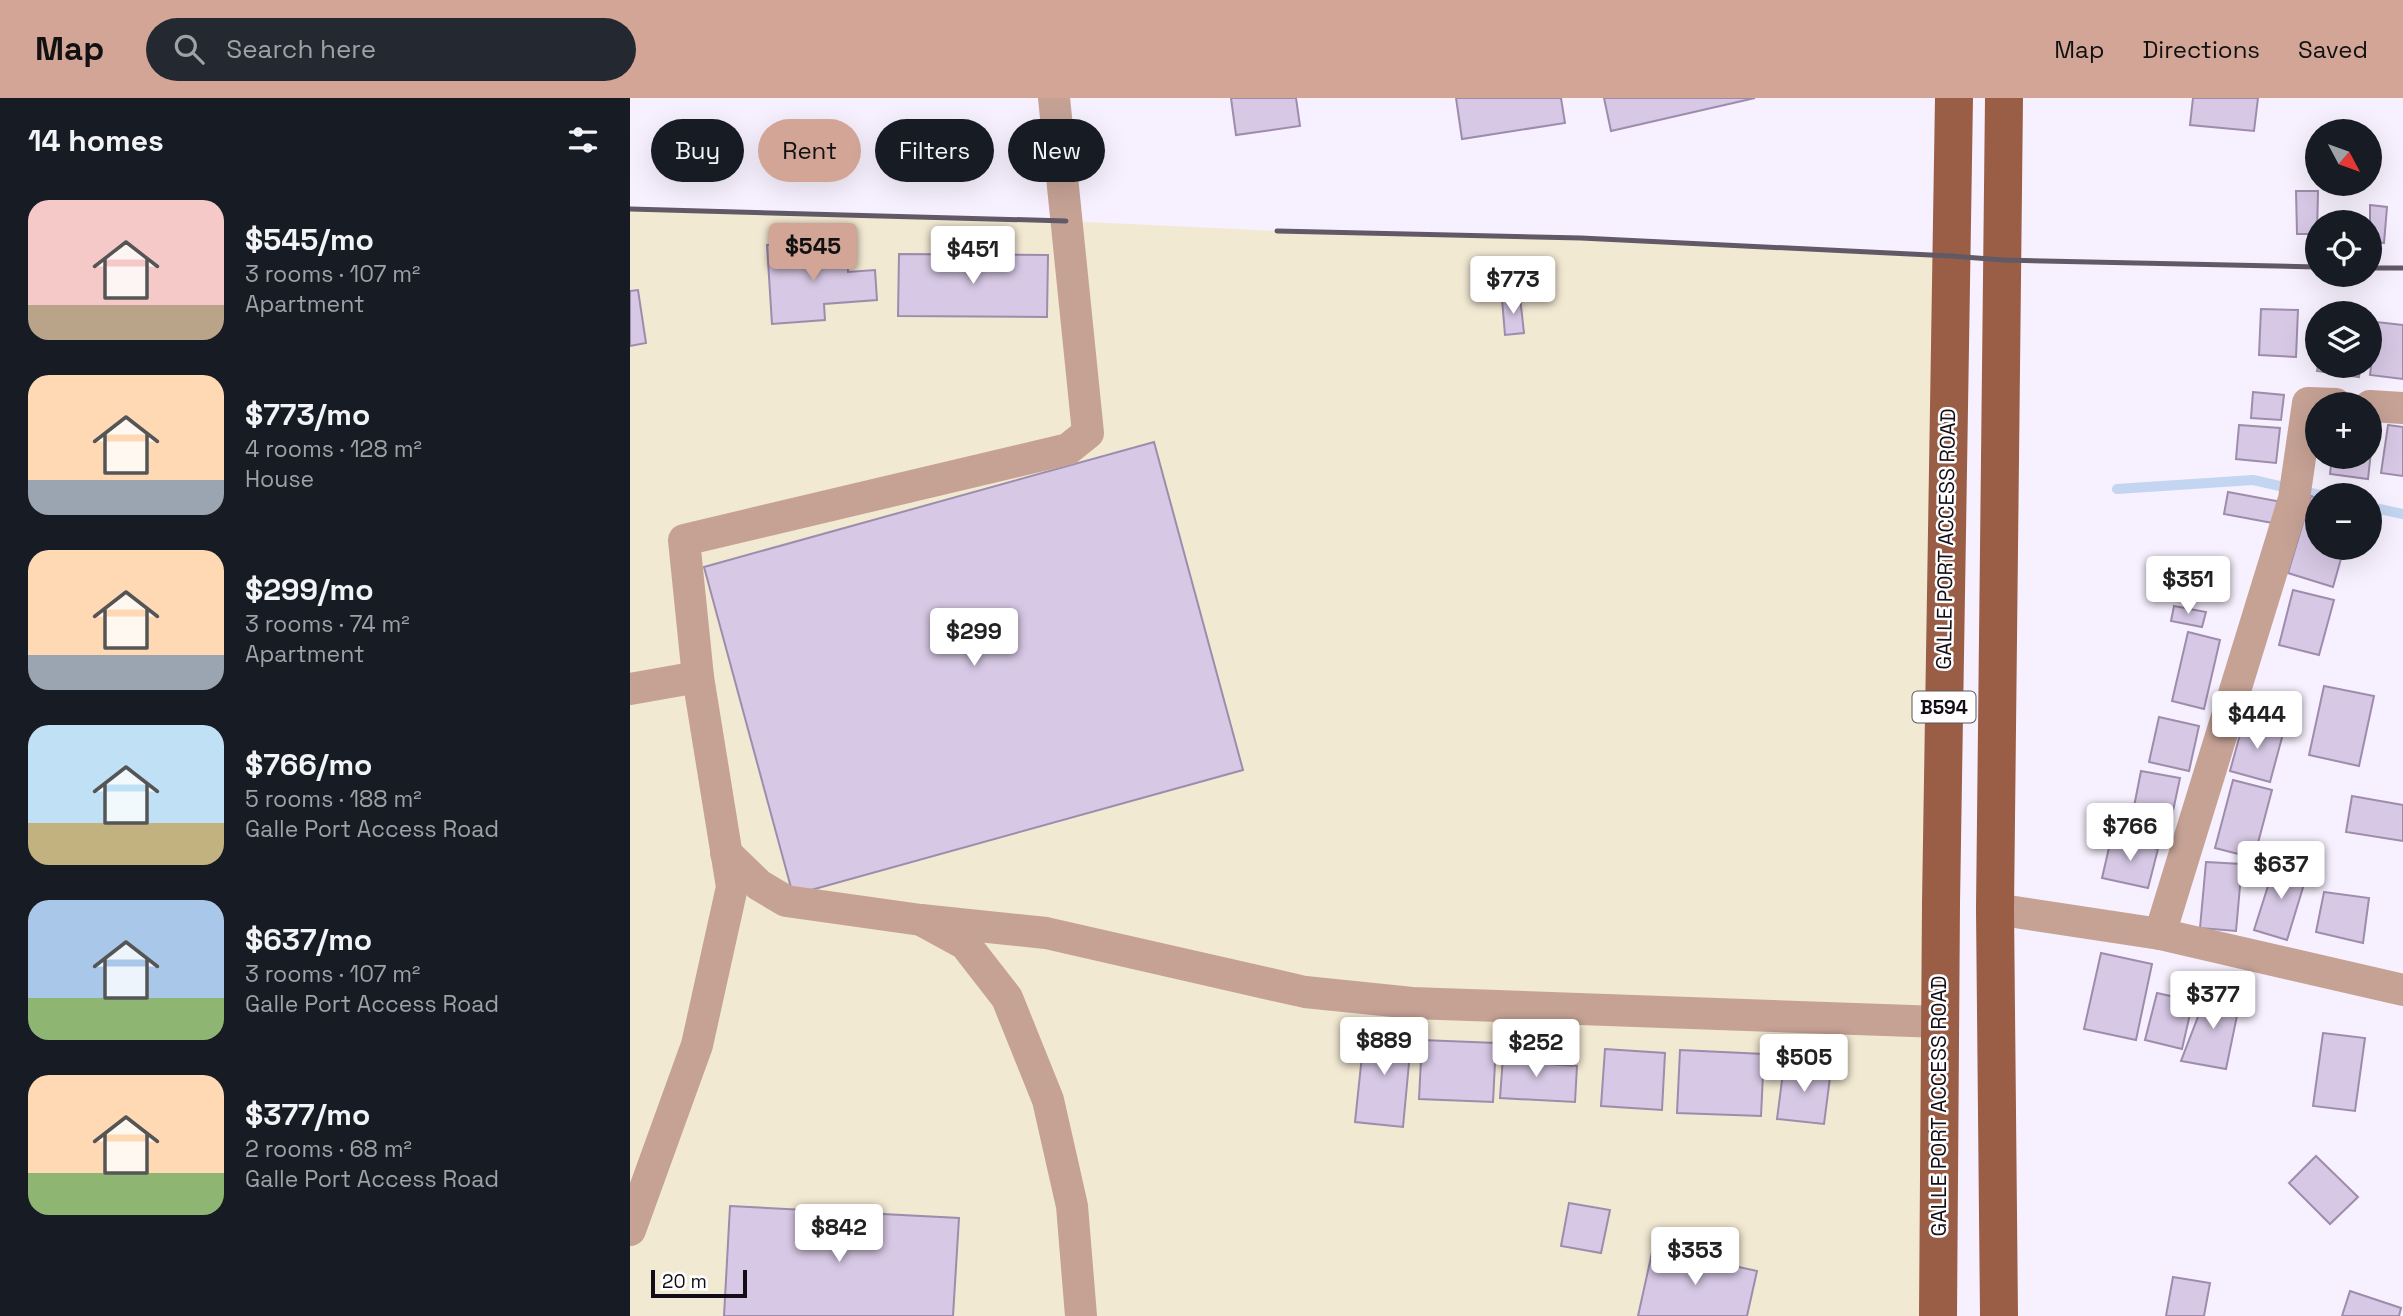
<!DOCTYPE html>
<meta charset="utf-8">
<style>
body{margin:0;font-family:"Space Grotesk",sans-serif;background:#242831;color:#f1f3f6;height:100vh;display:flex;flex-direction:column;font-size:26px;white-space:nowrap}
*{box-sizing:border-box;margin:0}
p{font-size:23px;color:#9ea1a6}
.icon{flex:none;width:38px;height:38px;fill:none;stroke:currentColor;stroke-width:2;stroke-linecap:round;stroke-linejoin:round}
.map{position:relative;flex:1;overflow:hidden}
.drawer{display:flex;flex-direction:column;background:#171b24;width:630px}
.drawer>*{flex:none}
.guide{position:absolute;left:21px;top:21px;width:665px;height:63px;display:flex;gap:14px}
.needle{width:46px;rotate:131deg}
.buttons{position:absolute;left:1675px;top:21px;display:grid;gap:14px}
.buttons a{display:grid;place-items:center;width:77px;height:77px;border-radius:50%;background:#171b24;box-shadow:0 7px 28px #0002;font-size:35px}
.scale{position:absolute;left:21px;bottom:18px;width:96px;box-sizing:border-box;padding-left:7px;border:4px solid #130d18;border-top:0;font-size:19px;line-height:24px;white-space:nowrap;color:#130d18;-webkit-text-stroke:5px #fff;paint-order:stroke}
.price{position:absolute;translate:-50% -60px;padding:0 16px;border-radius:7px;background:#fff;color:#222;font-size:23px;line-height:46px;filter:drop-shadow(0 2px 4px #0008)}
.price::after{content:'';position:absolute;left:50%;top:42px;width:21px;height:16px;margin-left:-10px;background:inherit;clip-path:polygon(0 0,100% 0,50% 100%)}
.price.active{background:#d2a596;color:#111}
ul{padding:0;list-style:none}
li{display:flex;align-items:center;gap:21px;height:175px;padding:0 28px}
li span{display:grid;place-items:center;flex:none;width:196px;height:140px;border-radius:21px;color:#555}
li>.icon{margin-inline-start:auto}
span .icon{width:84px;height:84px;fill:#fffc;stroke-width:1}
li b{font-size:30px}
h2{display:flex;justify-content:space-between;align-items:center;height:84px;padding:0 28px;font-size:30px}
.tag{padding:0 24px;border-radius:32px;background:#171b24;box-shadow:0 7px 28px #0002;font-size:24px;line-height:63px}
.tag.active{background:#d2a596;color:#111}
header{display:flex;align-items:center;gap:42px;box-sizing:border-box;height:98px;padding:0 35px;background:#d2a596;color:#111}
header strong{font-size:33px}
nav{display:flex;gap:38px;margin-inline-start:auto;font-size:24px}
.search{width:490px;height:63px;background:#242831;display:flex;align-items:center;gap:18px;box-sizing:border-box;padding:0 24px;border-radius:38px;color:#9ea1a6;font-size:26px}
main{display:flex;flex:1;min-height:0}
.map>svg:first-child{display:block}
</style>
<header>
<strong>Map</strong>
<div class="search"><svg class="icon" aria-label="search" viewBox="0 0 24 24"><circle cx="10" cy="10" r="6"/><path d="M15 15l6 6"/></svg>Search here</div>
<nav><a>Map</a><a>Directions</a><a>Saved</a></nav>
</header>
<main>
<section class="drawer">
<h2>14 homes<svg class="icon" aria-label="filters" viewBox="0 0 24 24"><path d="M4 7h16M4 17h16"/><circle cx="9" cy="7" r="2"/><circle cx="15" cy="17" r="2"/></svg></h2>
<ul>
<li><span style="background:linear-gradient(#f6c9c9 75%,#b9a48a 0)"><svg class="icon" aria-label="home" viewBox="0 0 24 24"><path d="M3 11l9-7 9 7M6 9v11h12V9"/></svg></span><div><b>$545/mo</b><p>3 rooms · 107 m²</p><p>Apartment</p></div></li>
<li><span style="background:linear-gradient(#ffd9b3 75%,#9aa5b1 0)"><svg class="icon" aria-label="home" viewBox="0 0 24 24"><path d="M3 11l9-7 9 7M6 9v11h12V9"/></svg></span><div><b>$773/mo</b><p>4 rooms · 128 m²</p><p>House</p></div></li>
<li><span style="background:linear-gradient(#ffd9b3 75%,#9aa5b1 0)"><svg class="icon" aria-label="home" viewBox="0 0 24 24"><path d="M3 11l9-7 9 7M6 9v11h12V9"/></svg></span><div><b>$299/mo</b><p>3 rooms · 74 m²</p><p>Apartment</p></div></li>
<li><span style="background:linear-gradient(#bfe0f5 70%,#c2b280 0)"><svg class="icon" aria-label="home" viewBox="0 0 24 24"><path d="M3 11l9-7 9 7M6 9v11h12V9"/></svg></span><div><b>$766/mo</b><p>5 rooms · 188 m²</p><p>Galle Port Access Road</p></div></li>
<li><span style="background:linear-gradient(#a9c7e8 70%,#8fb573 0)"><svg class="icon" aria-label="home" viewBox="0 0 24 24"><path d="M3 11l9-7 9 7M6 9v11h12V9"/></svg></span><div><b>$637/mo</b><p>3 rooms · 107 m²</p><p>Galle Port Access Road</p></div></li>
<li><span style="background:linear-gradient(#ffd9b3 70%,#8fb573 0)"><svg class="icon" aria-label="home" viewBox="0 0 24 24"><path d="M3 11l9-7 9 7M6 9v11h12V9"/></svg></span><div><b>$377/mo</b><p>2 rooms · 68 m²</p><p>Galle Port Access Road</p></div></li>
</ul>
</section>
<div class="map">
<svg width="1773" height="1218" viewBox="0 0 1773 1218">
<rect width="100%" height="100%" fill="#f7f0fe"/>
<path fill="#f2e9d3" d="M0,111l436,12 211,10 304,7 370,18 -13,1060h-1308z"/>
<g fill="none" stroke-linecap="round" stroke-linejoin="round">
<g stroke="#c3d5f0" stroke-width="10">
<path d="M1487,391l136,-9 67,15"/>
<path d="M1740,409l33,7"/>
</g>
</g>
<g fill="#d7c8e5" stroke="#9d8cab" stroke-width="2">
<path d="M601,0h65l4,28 -64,9z"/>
<path d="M826,0h105l4,25 -103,16z"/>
<path d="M974,0h151l-144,33z"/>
<path d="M1563,0h65l-4,33 -64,-6z"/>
<path d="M1666,93h22l-1,43h-20z"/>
<path d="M1740,107l17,2 -3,36 -14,-2z"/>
<path d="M170,145v11l47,-3 1,21 27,-2 2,30 -53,4 1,16 -53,4 -5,-79z"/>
<path d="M269,156l149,1 -1,62 -149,-1z"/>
<path d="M8,192l8,53 -16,3v-55z"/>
<path d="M890,199l4,36 -19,2 -3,-36z"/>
<path d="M1631,211l37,1 -2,47 -37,-2z"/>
<path d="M1746,224l27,3v54l-33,-4z"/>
<path d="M1688,268h43l-2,11 -42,-6z"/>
<path d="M1623,294l31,3 -3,25 -30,-2z"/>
<path d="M1740,325h4l-6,56 -38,-5 2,-17h38z"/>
<path d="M1609,327l41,3 -4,35 -40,-4z"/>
<path d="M1758,327l15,2v49l-22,-3z"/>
<path d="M524,344l89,328 -450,125 -89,-328z"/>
<path d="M1598,394l54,10 -4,22 -54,-10z"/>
<path d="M1681,398l6,2v50h27l-11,39 -45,-14z"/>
<path d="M1663,492l41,10 -15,55 -40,-10z"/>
<path d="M1544,508l32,6 -4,15 -31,-6z"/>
<path d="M1558,534l32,8 -16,69 -32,-8z"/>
<path d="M1694,588l50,10 -15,70 -50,-11z"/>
<path d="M1529,619l40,9 -10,45 -40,-9z"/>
<path d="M1614,622l40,10 -14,52 -40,-11z"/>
<path d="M1511,673l39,7 -14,66 -38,-7z"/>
<path d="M1603,682l39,10 -18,68 -39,-10z"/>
<path d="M1722,698l51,9v36l-57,-9z"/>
<path d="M1481,741l47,10 -10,39 -46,-10z"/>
<path d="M1646,763l32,10 -21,69 -33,-10z"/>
<path d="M1576,764l36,2 -6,67 -36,-3z"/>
<path d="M1694,794l45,6 -6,45 -47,-11z"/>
<path d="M1471,855l51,11 -16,76 -52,-11z"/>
<path d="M1579,890l31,13 -14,68 -45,-8z"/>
<path d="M1527,895l36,8 -11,48 -37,-9z"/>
<path d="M735,929l47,4 -9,96 -48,-5z"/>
<path d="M1693,935l42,5 -10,73 -42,-5z"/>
<path d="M792,942l74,3 -3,59 -74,-3z"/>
<path d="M874,945l15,1 -1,18 59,4 -2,36 -75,-4z"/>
<path d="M975,951l60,4 -3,57 -61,-4z"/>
<path d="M1050,952l84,4 -3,62 -84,-3z"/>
<path d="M1154,967l47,5 -7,54 -47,-5z"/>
<path d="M1686,1058l42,41 -28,27 -41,-41z"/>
<path d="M939,1105l41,7 -9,43 -40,-7z"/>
<path d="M100,1108l229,12 -6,98h-229z"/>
<path d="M1023,1150l104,23 -10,45h-109z"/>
<path d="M1543,1179l37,6 -6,33h-38z"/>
<path d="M1720,1193l51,17 -2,8h-57z"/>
</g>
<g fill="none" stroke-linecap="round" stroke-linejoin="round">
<g stroke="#c6a295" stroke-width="32">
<path d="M1740,308l33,2"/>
<path d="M0,591l68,-12"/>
<path d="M96,755l33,32 27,16 135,19 44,24 42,54 41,102 24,106 9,110"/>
<path d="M1365,811l165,25 243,56"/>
<path d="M291,822l125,13 259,59 107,11 528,19"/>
<path d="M1530,836l134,-435 14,-96 28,1"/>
<path d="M0,1132l67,-185 35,-158 -34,-210 -14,-137 384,-91 20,-16 -34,-335"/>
</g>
<g stroke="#9a5d46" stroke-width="38">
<path d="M1308,1218l3,-413 13,-805"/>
<path d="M1369,1218l-4,-407 9,-811"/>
</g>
<g stroke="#615a66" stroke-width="5">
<path d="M0,111l436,12"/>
<path d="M647,133l304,7 370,18 52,4 314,7"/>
<path d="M1740,170h33"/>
</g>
</g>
<g text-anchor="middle" stroke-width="5" stroke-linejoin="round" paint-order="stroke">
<rect fill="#fff" stroke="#5a565d" stroke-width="2" x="1282.5" y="593.5" width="63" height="31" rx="5"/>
<g font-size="19" font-weight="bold" fill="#130d18">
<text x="1314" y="616">B594</text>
</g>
<g font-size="21" fill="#130d18" stroke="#fff">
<text transform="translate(1316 441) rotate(-89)" y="7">GALLE PORT ACCESS ROAD</text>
<text transform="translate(1309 1008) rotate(-90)" y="7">GALLE PORT ACCESS ROAD</text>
</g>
</g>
</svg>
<div class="buttons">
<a><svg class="needle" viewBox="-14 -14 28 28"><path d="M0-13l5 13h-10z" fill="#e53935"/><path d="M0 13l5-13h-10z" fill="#9ea1a6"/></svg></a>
<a><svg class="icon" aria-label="locate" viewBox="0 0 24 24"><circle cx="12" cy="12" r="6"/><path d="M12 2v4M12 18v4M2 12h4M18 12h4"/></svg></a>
<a><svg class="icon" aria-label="layers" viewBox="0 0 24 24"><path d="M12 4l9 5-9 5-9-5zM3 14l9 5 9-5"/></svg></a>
<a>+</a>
<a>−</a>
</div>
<div class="scale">20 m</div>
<b class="price active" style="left:183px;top:185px">$545</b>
<b class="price" style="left:343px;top:188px">$451</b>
<b class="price" style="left:883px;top:218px">$773</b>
<b class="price" style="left:1558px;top:518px">$351</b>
<b class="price" style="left:344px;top:570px">$299</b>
<b class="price" style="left:1627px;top:653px">$444</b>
<b class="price" style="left:1500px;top:765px">$766</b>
<b class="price" style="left:1651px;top:803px">$637</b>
<b class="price" style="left:1583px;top:933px">$377</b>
<b class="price" style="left:754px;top:979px">$889</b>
<b class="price" style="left:906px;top:981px">$252</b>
<b class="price" style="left:1174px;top:996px">$505</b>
<b class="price" style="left:209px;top:1166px">$842</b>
<b class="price" style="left:1065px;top:1189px">$353</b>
<div class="guide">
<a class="tag">Buy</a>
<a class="tag active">Rent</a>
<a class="tag">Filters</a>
<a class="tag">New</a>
</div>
</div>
</main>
